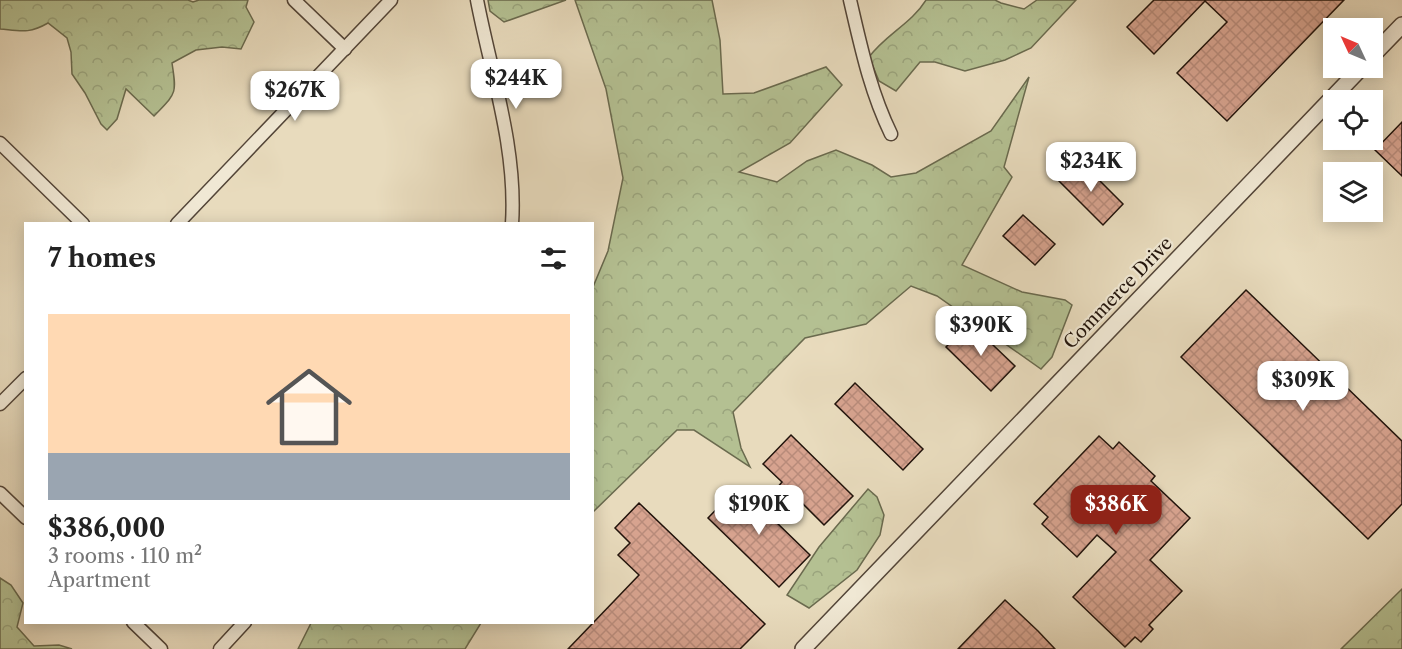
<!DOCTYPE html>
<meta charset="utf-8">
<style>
body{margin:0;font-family:"Libre Caslon Text",serif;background:#f6f6f6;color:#222;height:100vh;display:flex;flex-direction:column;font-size:22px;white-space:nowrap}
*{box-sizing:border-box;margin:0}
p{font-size:20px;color:#767676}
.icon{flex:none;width:33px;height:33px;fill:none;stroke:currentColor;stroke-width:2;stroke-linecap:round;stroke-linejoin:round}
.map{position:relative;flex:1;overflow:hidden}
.drawer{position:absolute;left:24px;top:222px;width:570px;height:402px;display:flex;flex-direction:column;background:#fff;border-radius:0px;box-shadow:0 3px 15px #0003}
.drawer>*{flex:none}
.needle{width:39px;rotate:314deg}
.buttons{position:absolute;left:1323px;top:18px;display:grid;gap:12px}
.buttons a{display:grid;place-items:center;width:60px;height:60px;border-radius:0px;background:#fff;box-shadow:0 3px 15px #0003;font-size:30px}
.price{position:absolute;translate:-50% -51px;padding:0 14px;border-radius:12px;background:#fff;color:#222;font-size:20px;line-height:39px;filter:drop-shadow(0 2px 3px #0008)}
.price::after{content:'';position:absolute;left:50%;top:36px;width:18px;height:14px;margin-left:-9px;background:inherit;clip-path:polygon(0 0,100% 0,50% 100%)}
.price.on{background:#8f2418;color:#fff}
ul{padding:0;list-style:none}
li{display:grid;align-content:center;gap:12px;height:318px;padding:0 24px}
li span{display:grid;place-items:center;height:186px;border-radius:0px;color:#555}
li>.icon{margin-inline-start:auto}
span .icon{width:108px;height:108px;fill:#fffc;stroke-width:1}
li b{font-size:26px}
h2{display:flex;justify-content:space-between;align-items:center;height:72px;padding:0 24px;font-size:26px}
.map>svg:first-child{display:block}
</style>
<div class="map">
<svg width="1402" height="649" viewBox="0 0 1402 649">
<defs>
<pattern id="forest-crowns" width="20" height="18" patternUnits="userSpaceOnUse" patternTransform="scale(1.5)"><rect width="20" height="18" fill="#b4c092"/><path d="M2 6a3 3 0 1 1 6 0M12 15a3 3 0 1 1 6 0" fill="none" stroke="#9aa47d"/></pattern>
<pattern id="building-cross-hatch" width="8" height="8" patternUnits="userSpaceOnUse" patternTransform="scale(1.5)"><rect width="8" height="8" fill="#d7a38f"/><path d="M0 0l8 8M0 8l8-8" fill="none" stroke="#b88b7a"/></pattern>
</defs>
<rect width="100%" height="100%" fill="#e8dbbd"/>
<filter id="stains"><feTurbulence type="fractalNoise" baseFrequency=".00333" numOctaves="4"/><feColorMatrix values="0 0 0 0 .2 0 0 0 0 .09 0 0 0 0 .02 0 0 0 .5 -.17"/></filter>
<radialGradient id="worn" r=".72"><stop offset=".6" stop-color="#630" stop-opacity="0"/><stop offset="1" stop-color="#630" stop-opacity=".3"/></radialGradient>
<g fill="url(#forest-crowns)" stroke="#6a6a4e" stroke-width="1.5">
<path d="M0,0h188l5,2 6,-2h49l-2,7 8,15 -13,27 -19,-2 -26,3 -24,13c5,32 4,30 -18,53l-28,-27 -9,30 -10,11 -6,-6 -16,-31 -13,-19 -1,-22 -4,-14 -19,-15c-19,11 -27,8 -48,6z"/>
<path d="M488,0h78l-62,22 -14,-11z"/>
<path d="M575,0h137l8,40 3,54 31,-1 72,-26 16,18 -52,58 -51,29 38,10 30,-21 29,-11 36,15 19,12 25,-4 75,-42 38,-54 -25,90 8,10 -50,88 60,27 43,8 7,5 -20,52 -11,12 -104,-73 -26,-10 -45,38 -61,14 -72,74 8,36 9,19 -56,-37h-17l-84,82v-225l15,-36 15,-73 -17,-89z"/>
<path d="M926,0h69l6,3 23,6 13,-9h39l-45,48 -26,12 -40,11 -30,-9h-15l-24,29 -17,-10 -10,-24c16,-22 43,-34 57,-57z"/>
<path d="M868,489l9,8 7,18 -4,20 -23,35 -48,38 -22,-13 32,-48z"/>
<path d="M0,578l11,7 12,18 -6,24 17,19 25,-1 13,4h-72z"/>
<path d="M1402,589v60h-61z"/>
<path d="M311,623v-1l170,1 -16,26h-167z"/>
</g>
<g fill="url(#building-cross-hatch)" stroke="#21130b" stroke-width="1.5">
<path d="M1154,0h190l-117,121 -50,-48 50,-51 -22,-21 -51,53 -27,-27z"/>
<path d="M1402,122v54l-27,-26z"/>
<path d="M1080,161l43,43 -20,21 -44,-44z"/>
<path d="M1023,215l32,29 -20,21 -32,-29z"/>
<path d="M1246,290l156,151v63l-34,35 -187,-182z"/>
<path d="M970,323l45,43 -24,25 -45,-44z"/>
<path d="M855,383l68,66 -20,21 -68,-66z"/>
<path d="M791,435l62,61 -29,29 -26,-26 -5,5 -16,-16 5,-6 -19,-18z"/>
<path d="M1099,436l14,13 6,-7 36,34 -4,5 39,37 -40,42 32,31 -33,34 4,4 -12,13 -6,-5 -10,10 -52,-50 43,-45 -19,-17 -20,22 -35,-33 6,-7 -14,-13z"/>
<path d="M739,486l71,69 -31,32 -71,-69z"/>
<path d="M639,503l126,121 -25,25h-172l71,-74 -21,-20 12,-12 -15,-15z"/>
<path d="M1005,600l33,31 17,18h-97z"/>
</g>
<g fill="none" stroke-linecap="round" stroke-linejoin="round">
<g stroke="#534538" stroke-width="15">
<g id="minor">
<path d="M294,0l51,49"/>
<path d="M477,0c14,73 40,148 35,224"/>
<path d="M850,0c11,47 20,91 41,134"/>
<path d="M0,143l83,81"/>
<path d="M177,224l214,-224"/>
<path d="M0,404l26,-26"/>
<path d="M0,493l26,25"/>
<path d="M133,622l28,27"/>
<path d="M220,649l25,-27"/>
</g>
</g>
<g stroke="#534538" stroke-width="18">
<g id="tertiary">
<path d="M1372,56l30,-31"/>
<path d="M803,649l558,-581"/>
</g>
</g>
<use href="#minor" stroke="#f0e8d4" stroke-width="12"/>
<use href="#tertiary" stroke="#f0e8d4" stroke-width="15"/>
</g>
<g text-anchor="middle" stroke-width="4.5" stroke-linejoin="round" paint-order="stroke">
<g font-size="18" fill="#21130b" stroke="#f0e8d4">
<text transform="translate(1118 293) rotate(-46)" y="6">Commerce Drive</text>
</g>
</g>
<rect width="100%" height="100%" filter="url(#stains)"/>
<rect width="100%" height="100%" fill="url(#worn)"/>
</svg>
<div class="buttons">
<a><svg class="needle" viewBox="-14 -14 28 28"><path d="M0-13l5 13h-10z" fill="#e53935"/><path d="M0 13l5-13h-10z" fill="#767676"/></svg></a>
<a><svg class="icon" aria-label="locate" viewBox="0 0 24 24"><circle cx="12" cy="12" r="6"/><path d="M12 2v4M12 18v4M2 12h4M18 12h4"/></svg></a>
<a><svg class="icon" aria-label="layers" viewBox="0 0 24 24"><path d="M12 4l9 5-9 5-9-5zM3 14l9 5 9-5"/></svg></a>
</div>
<b class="price" style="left:516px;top:110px">$244K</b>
<b class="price" style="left:295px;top:122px">$267K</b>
<b class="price" style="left:1091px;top:193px">$234K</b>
<b class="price" style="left:981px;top:357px">$390K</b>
<b class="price" style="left:1303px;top:412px">$309K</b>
<b class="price" style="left:759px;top:536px">$190K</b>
<b class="price on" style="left:1116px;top:536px">$386K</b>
<section class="drawer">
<h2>7 homes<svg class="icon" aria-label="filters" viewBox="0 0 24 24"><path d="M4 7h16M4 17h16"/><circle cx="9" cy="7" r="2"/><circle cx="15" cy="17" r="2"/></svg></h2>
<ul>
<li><span style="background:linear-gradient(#ffd9b3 75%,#9aa5b1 0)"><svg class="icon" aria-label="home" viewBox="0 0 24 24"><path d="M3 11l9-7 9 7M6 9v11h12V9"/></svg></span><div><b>$386,000</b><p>3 rooms · 110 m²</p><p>Apartment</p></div></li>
</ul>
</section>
</div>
